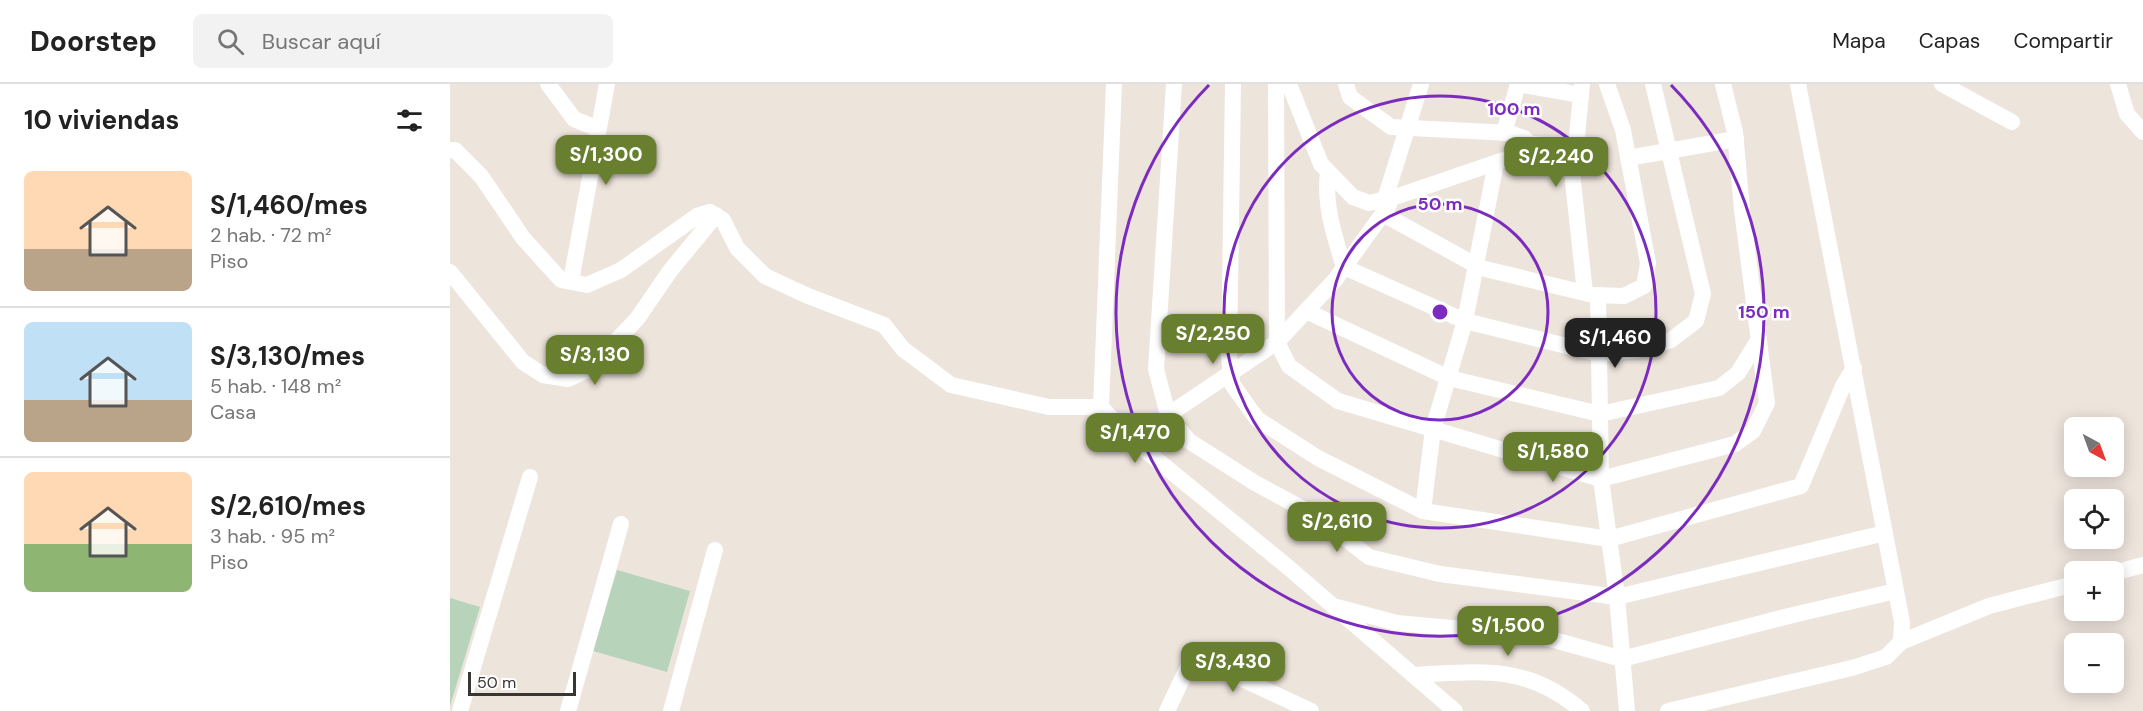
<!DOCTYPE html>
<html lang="es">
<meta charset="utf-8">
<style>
body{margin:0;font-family:"DM Sans",sans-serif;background:#f2f2f2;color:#222;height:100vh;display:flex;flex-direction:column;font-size:22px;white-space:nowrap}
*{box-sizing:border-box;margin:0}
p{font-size:20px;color:#767676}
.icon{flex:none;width:33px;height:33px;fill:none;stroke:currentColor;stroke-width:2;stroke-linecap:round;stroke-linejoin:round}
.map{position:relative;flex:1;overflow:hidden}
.panel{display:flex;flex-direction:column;background:#fff;width:450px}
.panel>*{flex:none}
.needle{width:39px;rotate:139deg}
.buttons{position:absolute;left:1614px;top:333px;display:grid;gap:12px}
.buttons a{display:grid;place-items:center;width:60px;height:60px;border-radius:9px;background:#fff;box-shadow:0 3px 15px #0003;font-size:30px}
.scale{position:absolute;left:18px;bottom:15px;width:108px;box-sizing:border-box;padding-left:6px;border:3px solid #393532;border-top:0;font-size:16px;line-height:21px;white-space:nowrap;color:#393532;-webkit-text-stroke:4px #fff;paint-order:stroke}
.price{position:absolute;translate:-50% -51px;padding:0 14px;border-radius:12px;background:#697f30;color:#fff;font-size:20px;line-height:39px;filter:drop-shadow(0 2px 3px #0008)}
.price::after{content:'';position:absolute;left:50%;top:36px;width:18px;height:14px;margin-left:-9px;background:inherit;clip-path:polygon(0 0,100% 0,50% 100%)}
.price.current{background:#222;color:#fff}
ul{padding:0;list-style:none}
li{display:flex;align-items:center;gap:18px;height:150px;padding:0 24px}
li+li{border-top:2px solid #e0e0e0}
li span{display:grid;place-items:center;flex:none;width:168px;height:120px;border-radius:9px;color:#555}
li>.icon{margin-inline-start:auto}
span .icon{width:72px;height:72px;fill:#fffc;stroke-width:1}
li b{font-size:26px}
h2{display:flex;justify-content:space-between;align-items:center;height:72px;padding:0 24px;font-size:26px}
header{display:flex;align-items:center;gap:36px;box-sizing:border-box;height:84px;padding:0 30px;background:#fff;border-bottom:2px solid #e0e0e0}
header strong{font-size:28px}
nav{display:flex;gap:33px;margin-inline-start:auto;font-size:21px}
.search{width:420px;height:54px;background:#f2f2f2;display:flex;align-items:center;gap:15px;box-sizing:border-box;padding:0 21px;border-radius:9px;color:#767676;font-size:22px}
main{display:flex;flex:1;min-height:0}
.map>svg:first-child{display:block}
</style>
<header>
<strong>Doorstep</strong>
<div class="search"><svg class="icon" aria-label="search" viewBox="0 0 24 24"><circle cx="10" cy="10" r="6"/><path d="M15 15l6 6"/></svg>Buscar aquí</div>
<nav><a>Mapa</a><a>Capas</a><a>Compartir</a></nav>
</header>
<main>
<section class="panel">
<h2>10 viviendas<svg class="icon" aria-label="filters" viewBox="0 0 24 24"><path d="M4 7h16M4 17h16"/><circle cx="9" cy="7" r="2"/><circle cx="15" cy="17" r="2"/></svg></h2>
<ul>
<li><span style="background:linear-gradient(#ffd9b3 65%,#b9a48a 0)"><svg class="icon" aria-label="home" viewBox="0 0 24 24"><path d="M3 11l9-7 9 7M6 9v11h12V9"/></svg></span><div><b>S/1,460/mes</b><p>2 hab. · 72 m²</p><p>Piso</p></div></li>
<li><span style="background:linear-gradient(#bfe0f5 65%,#b9a48a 0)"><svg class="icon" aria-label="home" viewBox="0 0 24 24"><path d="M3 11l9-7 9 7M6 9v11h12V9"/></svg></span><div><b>S/3,130/mes</b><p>5 hab. · 148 m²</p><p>Casa</p></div></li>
<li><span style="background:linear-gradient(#ffd9b3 60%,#8fb573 0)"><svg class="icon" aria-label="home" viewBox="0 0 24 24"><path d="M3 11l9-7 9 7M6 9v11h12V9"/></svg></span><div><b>S/2,610/mes</b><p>3 hab. · 95 m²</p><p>Piso</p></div></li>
</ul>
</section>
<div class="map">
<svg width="1693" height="627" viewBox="0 0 1693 627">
<rect width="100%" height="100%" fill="#ede4dc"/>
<g fill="#b7d4bb">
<path d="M167,486l73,21 -23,81 -74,-21z"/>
<path d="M0,514l30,9 -30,99z"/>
</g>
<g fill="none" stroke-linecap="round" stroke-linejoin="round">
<g stroke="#fff" stroke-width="16">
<path d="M98,0l26,35 24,10"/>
<path d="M664,0l-13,323 28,30 160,131 166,143"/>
<path d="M724,0l-18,285 12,46 21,26 66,42 65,35 49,39 71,17 177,23 268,-64"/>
<path d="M783,0l-4,273 3,27 25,35 61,39 105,53 186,28 192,-53 42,-100 11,-18"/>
<path d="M826,0l1,258 12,24 49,35 263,78 134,-35 18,-13 14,-28 -25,-193 -7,-78 -12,-48"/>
<path d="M839,0l32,80 32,33 16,6 26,-6 129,-44 7,-9 -7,-6 -14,-5 -119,-6 -41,-30 -4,-13"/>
<path d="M1068,0l63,11"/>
<path d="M1132,0l-6,63 -5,16 14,130"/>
<path d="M1492,0l70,38"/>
<path d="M1668,0l9,30 16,18"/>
<path d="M1054,49l14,-49"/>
<path d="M1081,60l45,3"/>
<path d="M0,66h5l26,26 42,62 38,42 26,5 34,-15 76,-54 13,-4 13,8 14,28 28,28 43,20 76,29 19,24 48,36 98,22h52"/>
<path d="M1178,74l108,-19"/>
<path d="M878,88c-4,33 6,63 16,95l121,54 134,33 38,-4 34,-10 25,-19 7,-27 -50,-210"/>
<path d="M935,115l36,-115"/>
<path d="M933,130l98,54 112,27 31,1 20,-10 4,-23 -25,-133 -16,-46"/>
<path d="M0,188l73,90 20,13 25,4 21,-10 48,-50 33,-48 46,-56"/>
<path d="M121,197l36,-197"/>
<path d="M1148,211l3,184 16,118 10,114"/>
<path d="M856,227l143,67 151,36 119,-26 19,-15 21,-34"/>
<path d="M718,331l109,-73 58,-62 54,-75"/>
<path d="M973,427l10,-82 32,-108 31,-158"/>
<path d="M1664,489l29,-8"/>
<path d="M887,523l60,16 143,13 82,23 171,-44 103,-24"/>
<path d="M1451,558l88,-36 85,-22"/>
<path d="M963,591c68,-3 113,-12 169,36"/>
<path d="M10,627l70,-234"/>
<path d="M118,627l53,-187"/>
<path d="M221,627l44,-161"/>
<path d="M717,627l26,-55 118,55"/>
<path d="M1218,627l184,-43 34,-11 15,-15 1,-20 -104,-538"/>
</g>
</g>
<g fill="none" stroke="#7b2cbf" stroke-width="3">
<circle cx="990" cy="228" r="108"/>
<circle cx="990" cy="228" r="216"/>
<path d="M1221 1A324 324 0 1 1 759 1"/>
</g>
<circle cx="990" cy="228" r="9" fill="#7b2cbf" stroke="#fff" stroke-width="3"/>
<g font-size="18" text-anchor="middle" font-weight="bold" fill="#7b2cbf" stroke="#fff" stroke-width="5" stroke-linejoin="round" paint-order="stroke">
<text x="1064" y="31">100 m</text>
<text x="990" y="126">50 m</text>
<text x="1314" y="234">150 m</text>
</g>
</svg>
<div class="buttons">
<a><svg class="needle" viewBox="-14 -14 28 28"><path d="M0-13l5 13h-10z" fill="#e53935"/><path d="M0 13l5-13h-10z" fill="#767676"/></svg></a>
<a><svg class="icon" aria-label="locate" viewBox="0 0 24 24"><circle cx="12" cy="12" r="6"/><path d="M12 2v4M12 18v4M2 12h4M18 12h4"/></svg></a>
<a>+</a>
<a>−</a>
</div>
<div class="scale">50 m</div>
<b class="price" style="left:156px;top:102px">S/1,300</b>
<b class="price" style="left:1106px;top:104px">S/2,240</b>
<b class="price" style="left:763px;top:281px">S/2,250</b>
<b class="price current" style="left:1165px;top:285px">S/1,460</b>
<b class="price" style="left:145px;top:302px">S/3,130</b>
<b class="price" style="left:685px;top:380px">S/1,470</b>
<b class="price" style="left:1103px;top:399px">S/1,580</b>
<b class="price" style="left:887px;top:469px">S/2,610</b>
<b class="price" style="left:1058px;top:573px">S/1,500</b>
<b class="price" style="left:783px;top:609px">S/3,430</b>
</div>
</main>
